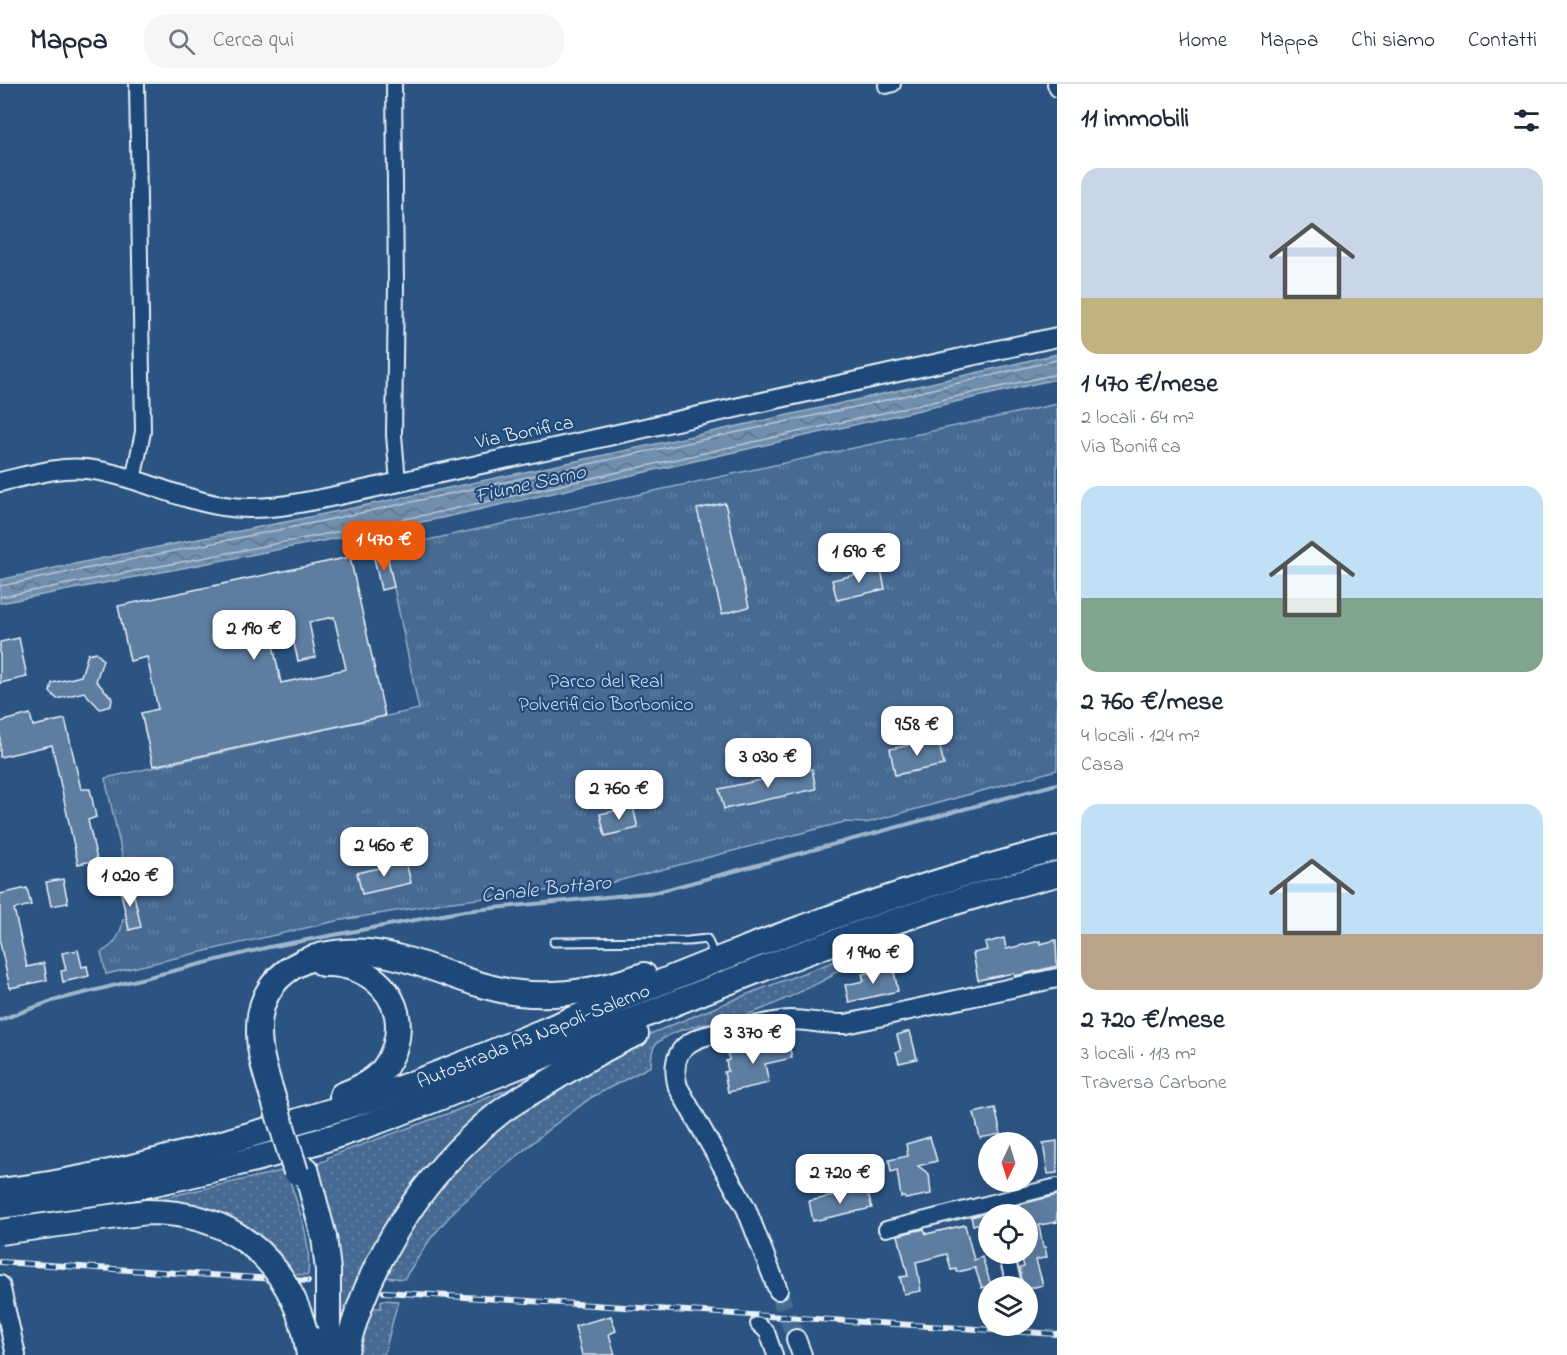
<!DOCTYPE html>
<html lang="it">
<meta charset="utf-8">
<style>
body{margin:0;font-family:"Indie Flower",sans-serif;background:#f6f6f7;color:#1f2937;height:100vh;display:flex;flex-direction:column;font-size:22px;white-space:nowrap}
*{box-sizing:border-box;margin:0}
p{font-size:20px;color:#747a83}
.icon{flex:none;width:33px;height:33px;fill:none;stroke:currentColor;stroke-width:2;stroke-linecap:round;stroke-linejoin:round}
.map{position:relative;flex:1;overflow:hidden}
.details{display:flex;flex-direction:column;background:#fff;width:510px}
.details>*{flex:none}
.needle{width:39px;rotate:184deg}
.controls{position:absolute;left:978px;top:1048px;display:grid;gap:12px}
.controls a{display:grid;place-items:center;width:60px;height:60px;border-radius:50%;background:#fff;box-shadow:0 6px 24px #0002;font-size:30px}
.price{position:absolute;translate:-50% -51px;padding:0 14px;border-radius:12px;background:#fff;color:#222;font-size:20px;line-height:39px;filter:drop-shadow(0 2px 3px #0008)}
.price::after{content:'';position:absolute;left:50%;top:36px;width:18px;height:14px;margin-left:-9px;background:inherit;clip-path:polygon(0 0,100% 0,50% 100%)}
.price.on{background:#ea580c;color:#fff}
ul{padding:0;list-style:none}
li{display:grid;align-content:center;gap:12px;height:318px;padding:0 24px}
li span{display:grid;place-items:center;height:186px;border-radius:18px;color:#555}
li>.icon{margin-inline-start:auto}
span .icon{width:108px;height:108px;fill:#fffc;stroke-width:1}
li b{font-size:26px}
h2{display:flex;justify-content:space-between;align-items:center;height:72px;padding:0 24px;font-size:26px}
header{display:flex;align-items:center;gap:36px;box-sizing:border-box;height:84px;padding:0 30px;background:#fff;border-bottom:2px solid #e0e1e3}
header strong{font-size:28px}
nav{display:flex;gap:33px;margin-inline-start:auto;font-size:21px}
.search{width:420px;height:54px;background:#f6f6f7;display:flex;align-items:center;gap:15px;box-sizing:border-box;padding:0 21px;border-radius:24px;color:#747a83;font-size:22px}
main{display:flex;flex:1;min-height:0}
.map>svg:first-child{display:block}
</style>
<header>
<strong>Mappa</strong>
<div class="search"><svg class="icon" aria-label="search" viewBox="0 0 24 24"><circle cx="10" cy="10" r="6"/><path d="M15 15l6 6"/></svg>Cerca qui</div>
<nav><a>Home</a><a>Mappa</a><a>Chi siamo</a><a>Contatti</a></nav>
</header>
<main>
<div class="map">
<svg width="1057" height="1271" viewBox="0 0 1057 1271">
<defs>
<pattern id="grass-dots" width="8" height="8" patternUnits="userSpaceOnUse" patternTransform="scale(1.5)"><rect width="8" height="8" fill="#476b93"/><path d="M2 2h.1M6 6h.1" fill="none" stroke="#6281a3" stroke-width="1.8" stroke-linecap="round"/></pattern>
<pattern id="park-tufts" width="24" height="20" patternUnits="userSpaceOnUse" patternTransform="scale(1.5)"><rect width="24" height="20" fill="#476b93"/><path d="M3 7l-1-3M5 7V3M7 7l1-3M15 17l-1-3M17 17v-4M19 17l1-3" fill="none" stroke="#6281a3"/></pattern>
<pattern id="water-waves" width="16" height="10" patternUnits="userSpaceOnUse" patternTransform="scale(1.5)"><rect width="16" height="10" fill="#708ead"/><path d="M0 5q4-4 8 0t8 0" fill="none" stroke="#61768a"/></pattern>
</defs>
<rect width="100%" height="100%" fill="#2b5482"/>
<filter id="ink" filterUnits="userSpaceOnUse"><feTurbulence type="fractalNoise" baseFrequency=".0167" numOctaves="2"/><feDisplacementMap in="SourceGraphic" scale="12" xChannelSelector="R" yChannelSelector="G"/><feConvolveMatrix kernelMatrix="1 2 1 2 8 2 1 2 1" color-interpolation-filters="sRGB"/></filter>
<g filter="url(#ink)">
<g fill="url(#grass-dots)" stroke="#98aec6" stroke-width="1.5">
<path d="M875,862l2,8 -45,19v3c-28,14 -58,30 -88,40 -26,8 -66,8 -88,28 -5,5 -5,15 -5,22l-59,31 -43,32 -72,61 -22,20 -24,28 -27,41 -20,-2 21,-48 41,-55 50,-49 144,-87 113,-46z"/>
<path d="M514,1003l2,7 -28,19 -145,213h-12l-21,-160 17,-6 1,-3 127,-46z"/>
<path d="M286,1086c11,33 26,70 22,105l-23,-1 -20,-24 -124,-47z"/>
<path d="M383,1216l15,1 -14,54h-35l16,-47h16v-7z"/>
</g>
<path fill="url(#park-tufts)" stroke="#98aec6" stroke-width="1.5" d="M1057,320v366l-191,53 -22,-1 -234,61 -166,20 -108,18 -230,53 -5,-22c14,-6 20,-18 22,-33h4l5,-33h-3l-24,-108 314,-69 -33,-160z"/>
<path fill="url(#water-waves)" stroke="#a0b6cb" stroke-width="1.5" d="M1057,270v25l-615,139 -442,85v-23c106,-24 213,-43 319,-65 247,-51 493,-104 738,-161z"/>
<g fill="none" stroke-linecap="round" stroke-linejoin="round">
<g stroke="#b8c9da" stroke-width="1.5">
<path d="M0,502l318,-64 546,-117 193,-45"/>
<path d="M0,513l440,-85 617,-138"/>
</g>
<path stroke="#a0b6cb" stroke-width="4" d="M0,936l52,-19 217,-54 195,-36 193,-19 400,-108"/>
</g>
<g fill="#5d7da1" stroke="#e8f1f8" stroke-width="1.5" fill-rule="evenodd">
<path d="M725,419l24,104 -27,7 -25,-105z"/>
<path d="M387,471l7,32 -13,3 -7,-32z"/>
<path d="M350,473l35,159 -232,50 -12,-53 17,-4 -11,-52 -17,4 -12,-55zM334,533l12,52 -65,14 -11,-52 20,-5 8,35 18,-4 -7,-35z"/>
<path d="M881,485l4,20 -48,11 -5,-20z"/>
<path d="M19,554l8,39 -27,6v-41z"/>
<path d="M96,568l7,8 -7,21 16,17 -1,8 -11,3 -16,-17 -27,7 -7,-7 2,-9 29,-7 7,-22z"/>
<path d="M30,630l3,12 32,-7 16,70h9l6,28 -8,3 9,40 -19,4 -26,-119 -52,12v-35z"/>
<path d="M938,655l6,26 -49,10 -5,-26z"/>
<path d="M812,685l4,20 -92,20 -5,-20z"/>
<path d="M633,723l5,21 -33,8 -5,-22z"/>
<path d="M406,778l5,21 -49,11 -5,-21z"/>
<path d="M63,795l5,24 -17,3 -5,-24z"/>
<path d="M132,802l9,41 -12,3 -9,-42z"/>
<path d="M27,804l4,17 -17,4 13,58 17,-4 3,17 -37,8 -10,-45v-49z"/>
<path d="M1004,854l2,11 34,-8v3l16,-4 1,26 -42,10 -1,-3 -36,7 -5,-27 14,-3 -2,-7z"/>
<path d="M78,866l4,17 5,-1 2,10 -26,6 -2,-11 5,-1 -4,-17z"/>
<path d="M891,884v3h3l4,20 -49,11 -4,-17 19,-4 -2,-7z"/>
<path d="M910,947l7,28 -18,4 -3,-11 5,-1 -4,-16z"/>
<path d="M788,957l4,17 -27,6 4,19 -41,9 -4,-20 4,-1 -2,-10 3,-1 -1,-7z"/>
<path d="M995,1024l6,26 -21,4 -6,-25z"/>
<path d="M930,1053l7,24 -19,5 11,8 2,20 -25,5 -2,-2h-3l-4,-27 -6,2 -2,-12 19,-4 -2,-12z"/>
<path d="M1057,1057v32l-9,1 -5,-31z"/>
<path d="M867,1105l5,19 -59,13 -4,-20z"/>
<path d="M1057,1111v27l-18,3 4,22h2l2,10 -11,3 7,25 -8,2h-16l3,-5 -2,-14 4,-1 -3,-13h7v-39h-40v10l-6,1 -2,-3 -7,2 -2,-8z"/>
<path d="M965,1141l9,35 8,-3 9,28 -9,3 -7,-20 -18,4 -1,-3 -5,1 -4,-16 -31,8 5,29 -17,3 -4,-17 8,-1 -10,-41 26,-6 2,5z"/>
<path d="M611,1232l5,15 -7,3 6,21h-33l-7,-29z"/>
</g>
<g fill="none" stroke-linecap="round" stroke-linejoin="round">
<path stroke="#476c94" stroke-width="18" stroke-dasharray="18 9" stroke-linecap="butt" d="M778,1206l18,49"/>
<g stroke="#e8f1f8" stroke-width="11">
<path id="lane" d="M554,858l134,-1 19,-2 4,9"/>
</g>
<g stroke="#e8f1f8" stroke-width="18">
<g id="street">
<path d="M394,0l2,201 -2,150 4,47"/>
<path d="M886,0v2l7,-2"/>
<path d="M1055,0l2,5"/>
<path d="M133,396l10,-48 -6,-348"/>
<path d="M886,1145l171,-43"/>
<path d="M1006,1170l7,26"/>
<path d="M758,1240l9,8 8,23"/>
</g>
</g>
<g stroke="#e8f1f8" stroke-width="22">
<g id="secondary">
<path d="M0,398c27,-6 58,-16 86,-13 47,5 90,30 137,37 45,7 91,-6 136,-15l698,-154"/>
<path d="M0,1201l16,70"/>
<path d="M778,1206l-32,-82 -68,-121c-13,-48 25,-51 61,-58 17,-3 34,-8 51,-9 19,0 36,5 56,4l211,-46"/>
<path d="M796,1255l6,16"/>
</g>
</g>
<g stroke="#e8f1f8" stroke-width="28">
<g id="highway">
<path d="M323,880c47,-2 86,34 72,83 -3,8 -7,17 -13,24 -10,11 -26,19 -40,24"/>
<path d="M276,1023c-7,-24 -17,-49 -17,-75 -2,-73 76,-90 134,-76 43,10 82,32 126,37 43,5 85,-4 125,-18"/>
<path d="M306,1085l18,68 4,33v85"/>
<path d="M0,1107c74,-8 147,-27 219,-47 64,-19 129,-36 192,-60 105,-39 207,-86 311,-126 110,-43 221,-80 335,-110"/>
<path d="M0,1126c69,-8 136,-22 203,-38 53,-13 105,-26 156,-44 76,-27 149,-58 224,-88 155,-63 311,-126 474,-166"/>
<path d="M305,1248l4,23"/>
<path d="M345,1271c23,-94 77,-181 153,-241 19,-15 42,-26 62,-39 25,-15 49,-30 76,-41"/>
</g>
</g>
<use href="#lane" stroke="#1f4a7a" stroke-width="7"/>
<use href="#street" stroke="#1f4a7a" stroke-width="14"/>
<use href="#secondary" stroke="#1f4a7a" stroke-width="18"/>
<use href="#highway" stroke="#1f4a7a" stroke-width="24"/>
<g stroke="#e8f1f8" stroke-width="6">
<g id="rail">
<path d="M0,1178l308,19"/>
<path d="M384,1208l673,42"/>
</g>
</g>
<use href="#rail" stroke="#1f4a7a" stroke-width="4" stroke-dasharray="11" stroke-linecap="butt"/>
<g stroke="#e8f1f8" stroke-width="28" stroke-linecap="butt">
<g id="highway-bridge">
<path d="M276,1023l20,65"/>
<path d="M0,1148l147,-20c80,0 137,42 158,120"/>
</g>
</g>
<use href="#highway-bridge" stroke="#1f4a7a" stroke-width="24"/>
</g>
</g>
<g text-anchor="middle" stroke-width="4.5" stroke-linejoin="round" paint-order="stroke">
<g font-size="20" fill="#e8f1f8" stroke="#1f4a7a">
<text transform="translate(524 347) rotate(-12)" y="7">Via Bonifica</text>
<text transform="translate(533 951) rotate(-22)" y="7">Autostrada A3 Napoli-Salerno</text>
</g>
<g font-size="20" fill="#d0dde9" stroke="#1f4a7a">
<text x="606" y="603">Parco del Real<tspan x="606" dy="23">Polverificio Borbonico</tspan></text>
</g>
<g font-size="21" font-style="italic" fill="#d0dde9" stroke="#1f4a7a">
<text transform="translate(530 399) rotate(-13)" y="7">Fiume Sarno</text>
<text transform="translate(546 804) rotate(-6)" y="7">Canale Bottaro</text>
</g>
</g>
</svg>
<div class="controls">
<a><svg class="needle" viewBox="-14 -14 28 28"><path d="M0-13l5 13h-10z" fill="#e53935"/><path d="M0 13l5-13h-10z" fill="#747a83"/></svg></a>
<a><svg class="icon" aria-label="locate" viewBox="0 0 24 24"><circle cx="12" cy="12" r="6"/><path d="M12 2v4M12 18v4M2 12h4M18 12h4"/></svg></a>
<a><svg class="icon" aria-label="layers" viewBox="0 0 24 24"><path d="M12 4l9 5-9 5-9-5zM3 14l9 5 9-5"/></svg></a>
</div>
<b class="price on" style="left:384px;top:488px">1 470 €</b>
<b class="price" style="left:859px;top:500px">1 690 €</b>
<b class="price" style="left:254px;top:577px">2 190 €</b>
<b class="price" style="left:917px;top:673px">958 €</b>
<b class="price" style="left:768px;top:705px">3 030 €</b>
<b class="price" style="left:619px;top:737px">2 760 €</b>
<b class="price" style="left:384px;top:794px">2 460 €</b>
<b class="price" style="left:130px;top:824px">1 020 €</b>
<b class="price" style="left:873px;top:901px">1 940 €</b>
<b class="price" style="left:753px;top:981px">3 370 €</b>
<b class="price" style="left:840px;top:1121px">2 720 €</b>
</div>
<section class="details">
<h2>11 immobili<svg class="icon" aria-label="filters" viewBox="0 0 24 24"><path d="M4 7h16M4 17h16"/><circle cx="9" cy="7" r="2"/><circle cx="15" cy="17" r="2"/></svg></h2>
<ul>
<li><span style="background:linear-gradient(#c9d6e8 70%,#c2b280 0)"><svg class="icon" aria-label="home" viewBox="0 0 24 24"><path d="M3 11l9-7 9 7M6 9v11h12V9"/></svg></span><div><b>1 470 €/mese</b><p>2 locali · 64 m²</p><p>Via Bonifica</p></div></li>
<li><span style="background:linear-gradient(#bfe0f5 60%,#7fa58c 0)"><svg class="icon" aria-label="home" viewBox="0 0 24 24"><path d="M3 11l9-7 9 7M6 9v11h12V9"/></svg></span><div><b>2 760 €/mese</b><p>4 locali · 124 m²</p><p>Casa</p></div></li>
<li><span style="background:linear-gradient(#bfe0f5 70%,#b9a48a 0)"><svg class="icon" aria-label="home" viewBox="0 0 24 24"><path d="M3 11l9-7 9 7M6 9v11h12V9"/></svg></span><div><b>2 720 €/mese</b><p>3 locali · 113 m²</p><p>Traversa Carbone</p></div></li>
</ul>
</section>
</main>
